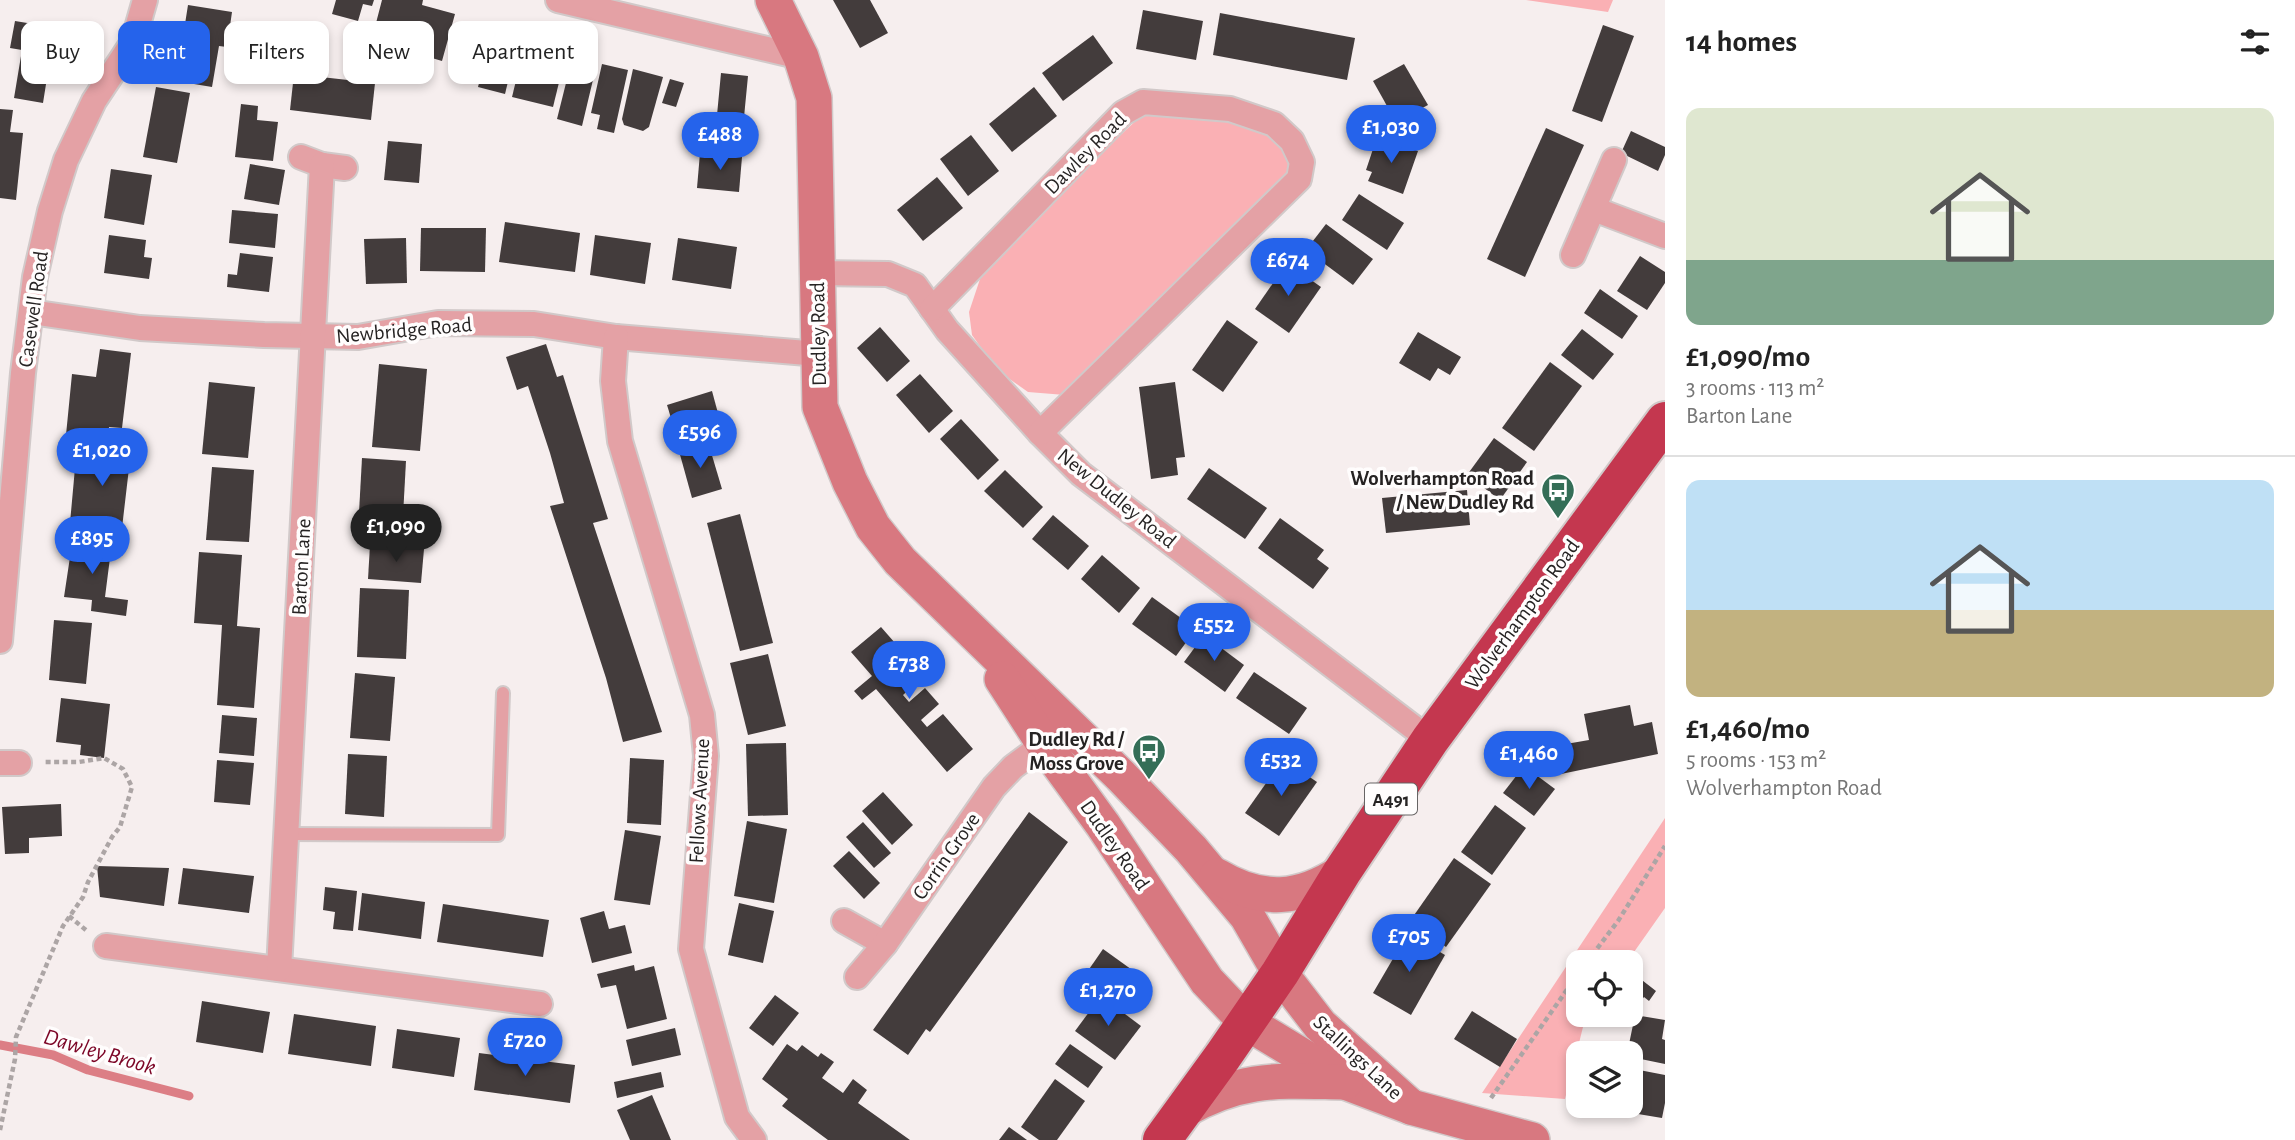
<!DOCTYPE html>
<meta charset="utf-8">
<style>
body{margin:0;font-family:"Alegreya Sans",sans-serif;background:#f2f2f2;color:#222;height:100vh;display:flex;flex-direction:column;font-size:26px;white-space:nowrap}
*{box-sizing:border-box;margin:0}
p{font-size:23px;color:#767676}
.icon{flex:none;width:38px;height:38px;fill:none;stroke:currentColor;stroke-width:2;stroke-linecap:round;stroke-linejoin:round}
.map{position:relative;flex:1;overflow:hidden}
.sheet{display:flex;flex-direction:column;background:#fff;width:630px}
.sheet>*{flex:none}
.guide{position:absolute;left:21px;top:21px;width:665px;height:63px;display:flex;gap:14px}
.tools{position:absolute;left:1566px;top:950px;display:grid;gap:14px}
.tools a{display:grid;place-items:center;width:77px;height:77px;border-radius:14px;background:#fff;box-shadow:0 4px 10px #0003;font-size:35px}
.price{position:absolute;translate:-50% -60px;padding:0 16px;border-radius:24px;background:#2563eb;color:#fff;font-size:23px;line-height:46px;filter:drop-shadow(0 2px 4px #0008)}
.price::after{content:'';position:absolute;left:50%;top:42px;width:21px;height:16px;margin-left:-10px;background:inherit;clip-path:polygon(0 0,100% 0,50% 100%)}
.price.on{background:#222;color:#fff}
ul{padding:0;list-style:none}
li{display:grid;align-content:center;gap:14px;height:371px;padding:0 21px}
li+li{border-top:2px solid #e0e0e0}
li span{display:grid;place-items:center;height:217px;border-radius:14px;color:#555}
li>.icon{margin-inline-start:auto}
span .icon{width:126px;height:126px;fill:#fffc;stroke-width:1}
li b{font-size:30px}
h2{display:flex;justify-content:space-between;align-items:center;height:84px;padding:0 21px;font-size:30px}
.chip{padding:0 24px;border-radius:14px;background:#fff;box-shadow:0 4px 10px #0003;font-size:24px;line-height:63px}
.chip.on{background:#2563eb;color:#fff}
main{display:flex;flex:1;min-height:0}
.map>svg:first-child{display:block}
</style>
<main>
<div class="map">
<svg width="1665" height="1140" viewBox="0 0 1665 1140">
<rect width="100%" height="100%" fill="#f6eeee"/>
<g fill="#fab0b4">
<path d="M1526,0h87l-5,12z"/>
<path d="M1142,115l106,9 28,10 18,27 -8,15 -221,219 -37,-3 -31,-22 -25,-35 -3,-23 11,-33 133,-137z"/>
<path d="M1665,818v90l-38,54h-49v53h13l-8,12 -18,72 -83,-6z"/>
</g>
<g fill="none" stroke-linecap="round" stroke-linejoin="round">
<path stroke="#dc7e85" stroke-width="9" d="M0,1045l53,10 35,15 101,26"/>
</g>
<g fill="#433c3c">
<path d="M336,0h38l-2,6 -9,-2 -5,17 -26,-7z"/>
<path d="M382,0h41l-1,5 33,9 -13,47 -27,-8 4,-17 -43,-13z"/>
<path d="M833,0h37l18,33 -28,15z"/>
<path d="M188,5l44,7 -5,35 -8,-1 -7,41 -36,-6z"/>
<path d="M1143,10l60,11 -7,39 -60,-11z"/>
<path d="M1220,13l135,25 -8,42 -134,-25z"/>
<path d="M15,21l49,8 -5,32 -9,-2 -7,44 -29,-5 8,-48 -12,-2z"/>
<path d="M1603,25l31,11 -32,86 -30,-11z"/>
<path d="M458,28l28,8 -10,38 -28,-8z"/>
<path d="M1093,35l20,28 -50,38 -21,-28z"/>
<path d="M491,38l26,6 -12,50 -27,-7z"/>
<path d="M523,52l41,10 -11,45 -41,-10z"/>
<path d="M583,59l14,4 -15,63 -25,-7 13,-52 10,3z"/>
<path d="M602,64l26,6 -14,63 -17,-4 3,-14 -9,-2z"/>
<path d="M1404,64l24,41 -32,17 -23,-41z"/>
<path d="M633,69l30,8 -14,50 -6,4 -19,-6 -2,-6z"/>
<path d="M721,73l27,3 -7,72 -43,-4 3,-31 16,2z"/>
<path d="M294,74l81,9 -4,37 -81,-10z"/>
<path d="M670,79l14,4 -8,24 -14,-4z"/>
<path d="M156,87l34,6 -13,70 -34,-6z"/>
<path d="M1034,87l23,29 -45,36 -23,-28z"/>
<path d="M241,104l17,2 -1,14 21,2 -5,39 -38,-4z"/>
<path d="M0,109l13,1 -3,22 13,1 -7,67 -16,-2z"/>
<path d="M1546,128l38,17 -59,132 -38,-18z"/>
<path d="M1631,131l34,16v8l-7,16 -37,-18z"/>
<path d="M971,135l28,36 -31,25 -28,-37z"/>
<path d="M1377,137l41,14 -15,43 -35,-13 4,-9 -6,-2z"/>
<path d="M388,141l34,3 -3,39 -35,-3z"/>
<path d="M700,153l42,4 -3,35 -42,-4z"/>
<path d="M250,164l35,6 -6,35 -35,-6z"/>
<path d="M111,169l41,6 -8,50 -40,-7z"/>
<path d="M937,177l26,31 -40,33 -26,-31z"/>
<path d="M1359,194l45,29 -17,27 -45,-30z"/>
<path d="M232,210l46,4 -3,34 -46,-5z"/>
<path d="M505,222l75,11 -5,39 -76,-10z"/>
<path d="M1326,224l47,35 -20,26 -47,-35z"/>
<path d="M421,228h65l-1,44 -65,-1z"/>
<path d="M109,235l37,5 -2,17 8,1 -3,21 -45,-6z"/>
<path d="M595,235l56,8 -6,41 -55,-9z"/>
<path d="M406,238l1,45 -41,1 -2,-45z"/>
<path d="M678,238l59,9 -6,42 -59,-9z"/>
<path d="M240,253l33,4 -4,35 -42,-5 1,-13 9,1z"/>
<path d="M1640,256l25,16v11l-18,27 -30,-19z"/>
<path d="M1287,263l34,24 -32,46 -34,-24z"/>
<path d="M1600,289l38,27 -16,23 -38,-26z"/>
<path d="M1227,320l31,22 -35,50 -31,-22z"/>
<path d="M880,327l30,34 -23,21 -30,-34z"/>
<path d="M1582,329l32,25 -21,26 -32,-25z"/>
<path d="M1418,332l43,25 -11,18 -12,-7 -8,13 -31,-18z"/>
<path d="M546,344l11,33 6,-2 45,144 -15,4 69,209 -39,10 -17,-64 -56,-172 14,-3 -14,-50 -22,-67 -11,4 -11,-33z"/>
<path d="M100,349l31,4 -9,75 -13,-1 -1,12 -42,-4 6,-61 24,3z"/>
<path d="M1550,362l32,24 -48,65 -32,-23z"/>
<path d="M379,364l48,5 -7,82 -48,-4z"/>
<path d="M920,374l33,37 -24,22 -33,-38z"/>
<path d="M209,382l46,5 -7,71 -46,-4z"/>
<path d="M1175,382l10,75 -9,1 2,17 -27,4 -12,-92z"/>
<path d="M712,391l7,26 -44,14 -8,-26z"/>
<path d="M961,419l38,41 -21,20 -38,-41z"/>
<path d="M1494,438l33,24 -27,38 -33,-25z"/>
<path d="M708,442l14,47 -30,9 -13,-47z"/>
<path d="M105,446l33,4 -2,19 -7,-1 -7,60 -52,-5 6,-66 27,3z"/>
<path d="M362,458l44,3 -4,73 -44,-3z"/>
<path d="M212,467l42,3 -5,72 -43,-2z"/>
<path d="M1209,468l58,40 -22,31 -58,-40z"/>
<path d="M1005,470l38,37 -20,21 -39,-37z"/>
<path d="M1467,490l3,35 -84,8 -4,-35z"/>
<path d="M740,514l33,129 -33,8 -33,-128z"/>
<path d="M1053,515l36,31 -21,24 -36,-31z"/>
<path d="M1280,518l44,32 -7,9 12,9 -16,21 -55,-41z"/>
<path d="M73,537l39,5 -7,55 23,3 -2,16 -35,-5 1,-11 -28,-3z"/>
<path d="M370,545l54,4 -3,34 -53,-4z"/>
<path d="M199,552l43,3 -5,71 23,2 -6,80 -37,-3 5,-80 -28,-2z"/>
<path d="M1102,555l38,33 -21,25 -38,-34z"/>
<path d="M360,588l49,2 -3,69 -49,-2z"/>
<path d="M1152,597l44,32 -20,27 -44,-32z"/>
<path d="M54,620l38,3 -6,61 -37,-4z"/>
<path d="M881,627l21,24 -22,19 7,9 16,-13 14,16 -14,13 6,7 16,-14 14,16 -18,16 6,7 16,-13 30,35 -26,23 -71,-83 -14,11 -8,-9 18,-15 -21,-24z"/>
<path d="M1204,635l40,30 -19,27 -41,-30z"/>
<path d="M768,654l18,72 -38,9 -18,-72z"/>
<path d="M1254,672l53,36 -18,26 -53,-36z"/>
<path d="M355,673l40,4 -5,64 -40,-3z"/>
<path d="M61,698l49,6 -6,54 -24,-3 1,-10 -25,-3z"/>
<path d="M1630,705l4,21 18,-4 6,32 -97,20 -4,-20 10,-2 -1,-8 23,-4 -5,-26z"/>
<path d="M222,715l35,3 -3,38 -35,-3z"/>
<path d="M786,743l2,72 -40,1 -2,-72z"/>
<path d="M348,754l39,2 -3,61 -39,-3z"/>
<path d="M630,758l34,2 -3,65 -34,-2z"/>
<path d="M1283,759l34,23 -38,54 -34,-23z"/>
<path d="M217,760l37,3 -4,42 -36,-3z"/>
<path d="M1524,766l31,23 -21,27 -31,-23z"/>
<path d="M883,792l30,33 -21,20 -30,-34z"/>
<path d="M61,804l1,32 -33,2v15l-24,1 -3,-47z"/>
<path d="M1495,805l31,23 -34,47 -31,-23z"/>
<path d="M1029,812l39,30 -138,190 -4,-3 -18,26 -35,-25z"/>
<path d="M747,821l40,8 -13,74 -40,-7z"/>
<path d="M863,822l28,31 -17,15 -28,-31z"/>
<path d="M625,830l36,6 -11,69 -36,-5z"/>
<path d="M849,851l31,32 -16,16 -31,-33z"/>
<path d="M1454,858l37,26 -45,63 -36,-26z"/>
<path d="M97,866l72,2 -5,38 -64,-9z"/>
<path d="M183,868l71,8 -5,37 -71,-9z"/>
<path d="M325,887l32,4 -4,40 -20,-2 2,-17 -12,-2z"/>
<path d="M362,893l63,9 -4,37 -63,-9z"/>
<path d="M739,903l35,8 -11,52 -35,-8z"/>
<path d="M443,904l106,16 -6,37 -106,-15z"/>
<path d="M604,911l5,18 16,-4 7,28 -40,10 -12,-45z"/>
<path d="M1408,933l37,22 -34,60 -38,-22z"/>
<path d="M1103,949l32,23 -20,29 -32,-23z"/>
<path d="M634,965l1,6 19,-5 13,53 -40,10 -11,-44 -15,3 -4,-14z"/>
<path d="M1638,977l18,14 -7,10 -5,-4 -9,11 -4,-2v-20z"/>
<path d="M775,995l24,18 -26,33 -24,-18z"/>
<path d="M1101,996l40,30 -26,34 -40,-29z"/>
<path d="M202,1001l68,11 -7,41 -67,-11z"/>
<path d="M1472,1011l45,28 -17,28 -46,-28z"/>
<path d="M294,1014l82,12 -5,40 -83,-12z"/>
<path d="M1635,1015l30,5 -3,19 3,1v24l-34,-7v-3h-4z"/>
<path d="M675,1028l6,27 -49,11 -6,-26z"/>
<path d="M397,1029l63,9 -6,39 -62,-9z"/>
<path d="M787,1044l10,7 5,-6 16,12 3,-4 13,9 -12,16 21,15 10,-14 14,11 -9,13 52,37h-82l-46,-34 6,-7 -26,-20z"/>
<path d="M1070,1044l33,23 -15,21 -33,-24z"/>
<path d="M479,1053l96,12 -5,38 -96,-13z"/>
<path d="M1634,1069l31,6v28l-3,15 -36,-6 1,-6h4z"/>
<path d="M661,1072l3,15 -47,11 -3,-16z"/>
<path d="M1055,1079l30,22 -28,39h-18l-18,-13z"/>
<path d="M652,1095l19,45h-41l-13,-30z"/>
<path d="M1009,1127l18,13h-28z"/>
</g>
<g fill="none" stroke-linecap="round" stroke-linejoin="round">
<g stroke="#d1c9c9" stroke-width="16">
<path id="lane" d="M286,834l212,1 5,-142"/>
</g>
<g stroke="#d1c9c9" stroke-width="28">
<g id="street">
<path d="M558,0l243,57"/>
<path d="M301,157l21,8 23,3"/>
<path d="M1594,209l71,27"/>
<path d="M1573,255l41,-95"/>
<path d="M817,273l71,1 27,11 32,45 93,103 41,41 349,266"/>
<path d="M932,309l191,-196 20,-11 87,7 44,15 18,17 10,21 -3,17 -259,254"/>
<path d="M31,312l109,16 124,7 94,2 80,-14 96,1 82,13 203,17"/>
<path d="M616,337l-3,44 7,60 82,274 4,41 -15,193 46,168 17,23"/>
<path d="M0,641l23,-268 12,-96 15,-66 16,-51 28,-59 39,-59 12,-42"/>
<path d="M0,763h19"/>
<path d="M844,921l41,23"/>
<path d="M106,946l434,58"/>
<path d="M279,969l43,-804"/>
<path d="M857,977l28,-33 109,-157 19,-20 31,-23"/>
</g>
</g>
<g stroke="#d1c9c9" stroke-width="38">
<g id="secondary">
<path d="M773,0l28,57 13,41 6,309 30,75 23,45 27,34 221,215 70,73 56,67 33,57 40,52 91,82"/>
<path d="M1002,679l42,65 59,81 104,156 39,41 99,60 66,25 121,33"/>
<path d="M1217,876c45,27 83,24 125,-4"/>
<path d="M1184,1110c60,-34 96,-29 161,-28"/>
</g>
</g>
<g stroke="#d1c9c9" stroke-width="42">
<path id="highway" d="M1162,1140l61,-84 57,-83 62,-101 88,-132 235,-319"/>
</g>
<g stroke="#aca5a5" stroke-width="4.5" stroke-dasharray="5 3.5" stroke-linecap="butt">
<path d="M69,916l18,15"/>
<path d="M1587,962l31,-41 47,-75"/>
<path d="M1491,1098l87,-124"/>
<path d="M0,1130l15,-71 1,-22 47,-111 20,-29 5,-15 24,-45 8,-10 12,-40 -9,-18 -19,-11 -25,4h-35"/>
</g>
<use href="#lane" stroke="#e4a1a5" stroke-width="12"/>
<use href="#street" stroke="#e4a1a5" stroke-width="24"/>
<use href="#secondary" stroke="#d87880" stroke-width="35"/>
<use href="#highway" stroke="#c4374f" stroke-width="38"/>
</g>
<defs>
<g id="bus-pin" transform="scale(1.75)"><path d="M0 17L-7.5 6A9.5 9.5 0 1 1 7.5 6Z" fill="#346e57" stroke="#fffdfd"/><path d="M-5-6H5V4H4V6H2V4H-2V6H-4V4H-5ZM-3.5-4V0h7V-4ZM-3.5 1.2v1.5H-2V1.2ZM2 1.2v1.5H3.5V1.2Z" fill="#fff"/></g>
</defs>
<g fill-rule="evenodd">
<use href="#bus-pin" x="1558" y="490"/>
<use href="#bus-pin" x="1149" y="751"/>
</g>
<g text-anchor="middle" stroke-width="7" stroke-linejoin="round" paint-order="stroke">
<rect fill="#fffdfd" stroke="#676464" stroke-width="2" x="1365" y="783.5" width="52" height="31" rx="5"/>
<g font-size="19" font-weight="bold" fill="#262323">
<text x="1391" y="806">A491</text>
</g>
<g font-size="21" fill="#262323" stroke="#fffdfd">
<text transform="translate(1085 153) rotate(-45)" y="7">Dawley Road</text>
<text transform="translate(33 309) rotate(-82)" y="7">Casewell Road</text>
<text transform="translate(404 330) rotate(-5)" y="7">Newbridge Road</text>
<text transform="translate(818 334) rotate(-91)" y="7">Dudley Road</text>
<text transform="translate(1117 498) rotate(39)" y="7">New Dudley Road</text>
<text transform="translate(301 567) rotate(-87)" y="7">Barton Lane</text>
<text transform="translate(1522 614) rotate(-54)" y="7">Wolverhampton Road</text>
<text transform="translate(699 801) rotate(-87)" y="7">Fellows Avenue</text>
<text transform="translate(1115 845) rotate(55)" y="7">Dudley Road</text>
<text transform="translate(946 856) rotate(-55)" y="7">Corrin Grove</text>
<text transform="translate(1358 1057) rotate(43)" y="7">Stallings Lane</text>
</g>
<g font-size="21" font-weight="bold" fill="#262323" stroke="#fffdfd" text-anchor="end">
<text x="1534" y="485">Wolverhampton Road<tspan x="1534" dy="24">/ New Dudley Rd</tspan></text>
<text x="1124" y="746">Dudley Rd /<tspan x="1124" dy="24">Moss Grove</tspan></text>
</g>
<g font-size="23" font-style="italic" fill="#7c0526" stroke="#fffdfd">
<text transform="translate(100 1051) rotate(16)" y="8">Dawley Brook</text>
</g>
</g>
</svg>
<div class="tools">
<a><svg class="icon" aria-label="locate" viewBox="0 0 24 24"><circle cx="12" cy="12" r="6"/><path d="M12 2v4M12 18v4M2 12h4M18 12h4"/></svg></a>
<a><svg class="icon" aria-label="layers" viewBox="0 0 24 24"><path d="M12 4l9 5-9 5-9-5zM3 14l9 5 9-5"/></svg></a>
</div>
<b class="price" style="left:1391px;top:165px">£1,030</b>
<b class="price" style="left:720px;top:172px">£488</b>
<b class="price" style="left:1288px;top:298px">£674</b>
<b class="price" style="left:700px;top:470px">£596</b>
<b class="price" style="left:102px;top:488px">£1,020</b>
<b class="price on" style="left:396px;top:564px">£1,090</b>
<b class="price" style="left:92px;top:576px">£895</b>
<b class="price" style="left:1214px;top:663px">£552</b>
<b class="price" style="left:909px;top:701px">£738</b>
<b class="price" style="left:1529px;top:791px">£1,460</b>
<b class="price" style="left:1281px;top:798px">£532</b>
<b class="price" style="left:1409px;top:974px">£705</b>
<b class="price" style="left:1108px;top:1028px">£1,270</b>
<b class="price" style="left:525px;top:1078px">£720</b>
<div class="guide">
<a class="chip">Buy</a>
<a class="chip on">Rent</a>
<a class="chip">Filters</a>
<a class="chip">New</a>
<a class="chip">Apartment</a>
</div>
</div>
<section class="sheet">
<h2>14 homes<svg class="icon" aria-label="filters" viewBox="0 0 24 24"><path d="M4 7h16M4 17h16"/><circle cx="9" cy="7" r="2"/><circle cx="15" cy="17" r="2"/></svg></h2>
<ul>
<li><span style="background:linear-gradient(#dfe7d0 70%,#7fa58c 0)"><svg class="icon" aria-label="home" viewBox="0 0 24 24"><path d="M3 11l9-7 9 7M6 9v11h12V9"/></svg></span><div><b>£1,090/mo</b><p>3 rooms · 113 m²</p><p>Barton Lane</p></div></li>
<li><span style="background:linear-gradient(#bfe0f5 60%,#c2b280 0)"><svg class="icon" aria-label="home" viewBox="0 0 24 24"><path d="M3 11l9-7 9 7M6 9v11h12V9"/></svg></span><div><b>£1,460/mo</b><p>5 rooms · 153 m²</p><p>Wolverhampton Road</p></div></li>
</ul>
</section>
</main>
